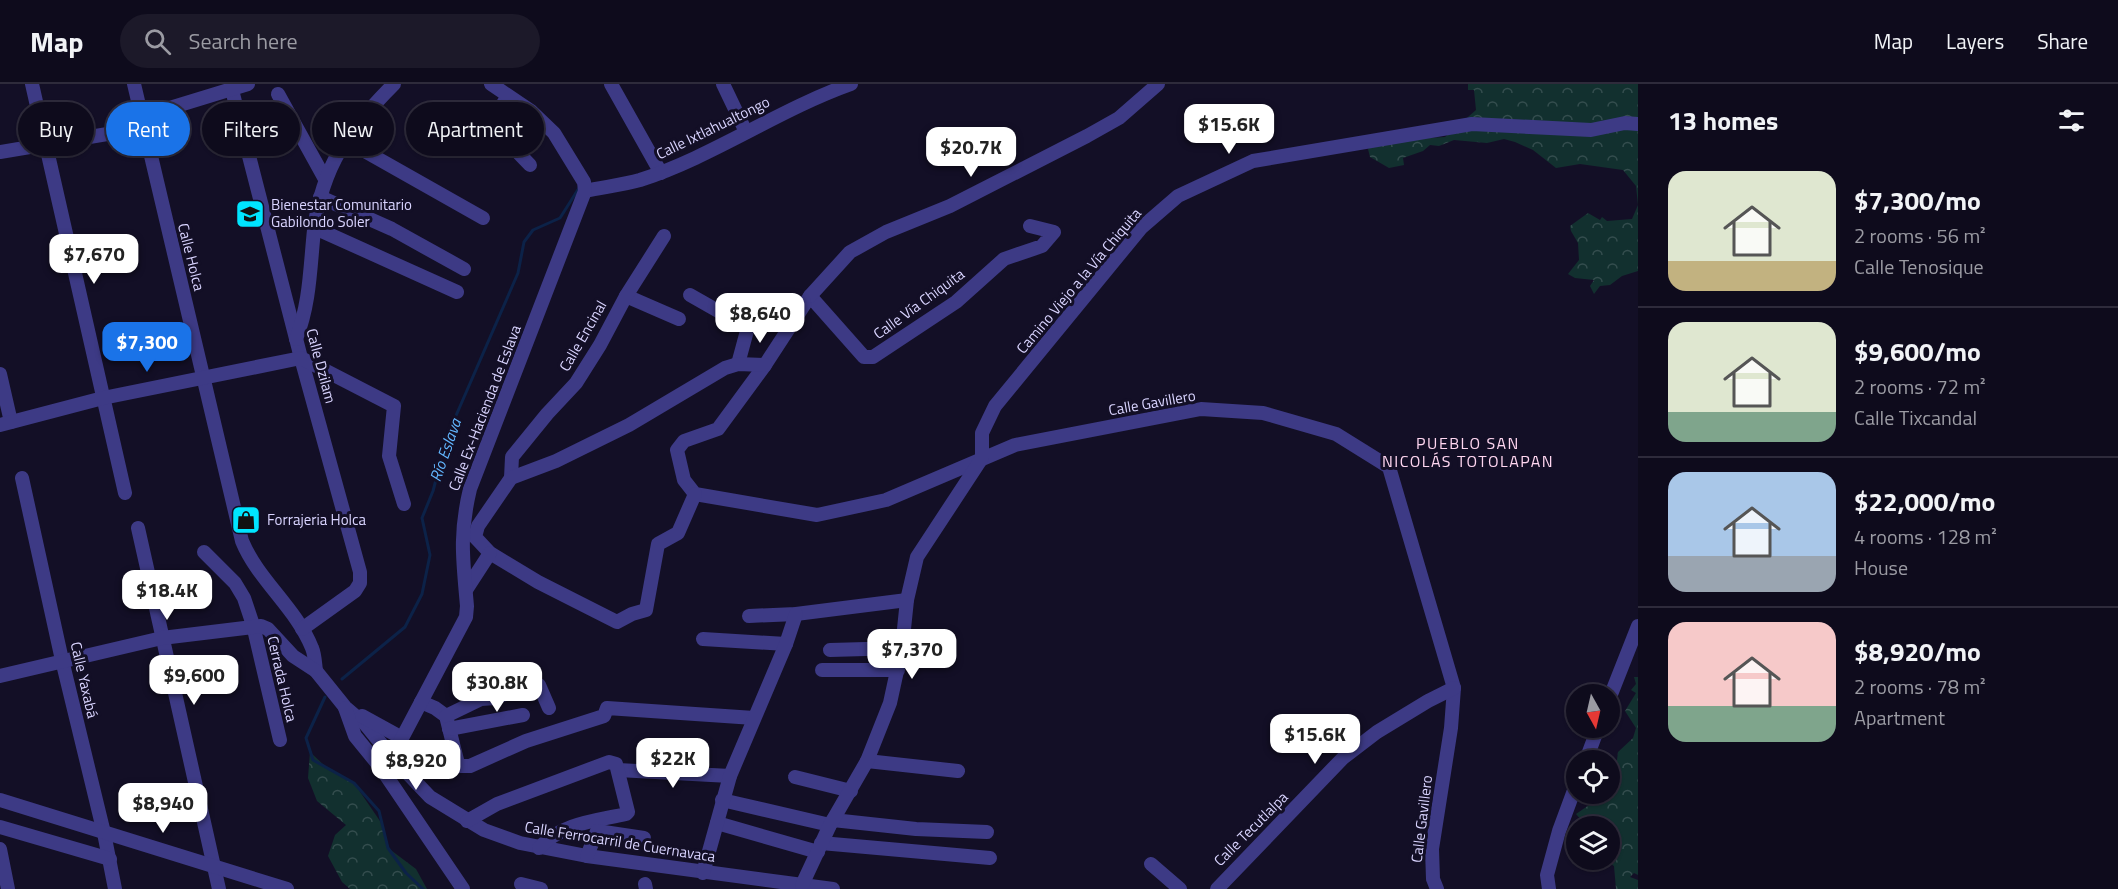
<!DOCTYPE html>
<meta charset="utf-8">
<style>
body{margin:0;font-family:"Titillium Web",sans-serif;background:#1c1929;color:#f1f3f6;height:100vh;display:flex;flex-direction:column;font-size:22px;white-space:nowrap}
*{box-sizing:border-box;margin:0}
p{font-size:20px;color:#9b9ba3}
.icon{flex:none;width:33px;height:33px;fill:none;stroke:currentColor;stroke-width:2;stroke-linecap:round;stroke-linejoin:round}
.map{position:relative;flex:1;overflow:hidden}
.sheet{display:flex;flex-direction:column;background:#0e0b1c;width:480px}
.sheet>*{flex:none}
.top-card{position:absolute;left:18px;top:18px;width:570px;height:54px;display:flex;gap:12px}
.needle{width:39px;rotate:172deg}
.fabs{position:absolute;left:1566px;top:600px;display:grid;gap:12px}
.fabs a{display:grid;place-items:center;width:54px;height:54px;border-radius:50%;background:#0e0b1c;box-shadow:0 2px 4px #0004,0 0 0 2px #2e2b3b;font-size:30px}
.price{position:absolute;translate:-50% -51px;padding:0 14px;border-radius:12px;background:#fff;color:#222;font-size:20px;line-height:39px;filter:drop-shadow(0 2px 3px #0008)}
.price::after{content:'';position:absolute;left:50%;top:36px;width:18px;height:14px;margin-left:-9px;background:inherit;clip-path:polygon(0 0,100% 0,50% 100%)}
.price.active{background:#1a73e8;color:#fff}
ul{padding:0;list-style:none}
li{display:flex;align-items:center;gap:18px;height:150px;padding:0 30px}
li+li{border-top:2px solid #2e2b3b}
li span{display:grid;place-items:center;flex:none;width:168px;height:120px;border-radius:18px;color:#555}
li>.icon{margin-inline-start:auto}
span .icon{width:72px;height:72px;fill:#fffc;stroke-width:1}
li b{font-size:26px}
h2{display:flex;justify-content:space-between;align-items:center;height:72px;padding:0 30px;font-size:26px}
.pill{padding:0 21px;border-radius:27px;background:#0e0b1c;box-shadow:0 2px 4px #0004,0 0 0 2px #2e2b3b;font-size:21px;line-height:54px}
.pill.active{background:#1a73e8;color:#fff}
header{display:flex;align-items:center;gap:36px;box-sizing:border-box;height:84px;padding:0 30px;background:#0e0b1c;border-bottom:2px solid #2e2b3b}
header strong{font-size:28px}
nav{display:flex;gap:33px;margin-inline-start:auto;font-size:21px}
.search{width:420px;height:54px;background:#1c1929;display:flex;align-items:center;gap:15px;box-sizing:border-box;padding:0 21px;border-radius:33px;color:#9b9ba3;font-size:22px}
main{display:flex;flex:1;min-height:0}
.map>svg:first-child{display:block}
</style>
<header>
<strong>Map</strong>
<div class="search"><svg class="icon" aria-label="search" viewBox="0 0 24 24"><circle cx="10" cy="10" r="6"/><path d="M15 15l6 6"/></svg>Search here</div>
<nav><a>Map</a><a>Layers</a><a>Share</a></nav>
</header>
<main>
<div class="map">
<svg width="1638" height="805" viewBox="0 0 1638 805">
<defs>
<pattern id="forest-crowns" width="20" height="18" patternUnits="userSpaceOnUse" patternTransform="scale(1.5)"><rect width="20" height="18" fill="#12302f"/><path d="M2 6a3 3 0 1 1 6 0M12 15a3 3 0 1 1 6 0" fill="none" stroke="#344d4e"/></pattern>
</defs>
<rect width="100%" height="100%" fill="#130f26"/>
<g fill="url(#forest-crowns)">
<path d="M1468,0h170v187l-16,5 -12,9 -10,1 -6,8 -4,-8 4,-6 -19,-2 -7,-4 11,-14 -1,-17 -7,-12 -1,-5 18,-13 12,7 2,-3 5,4 25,-2 6,-14 -2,-19 -13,-16 -43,-6 -24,4 -23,-18 -18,-8 -11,-3 -17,4 -33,-3 -15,6 -9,-1 -7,6 -20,7 1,7 -15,3 -19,-11 -2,-8 5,-6 30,-6 25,1 17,-1 31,-27 -2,-20h-6z"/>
<path d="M1634,593h4v198l-4,-2 -4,4 8,3v9h-22l-2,-23 -9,-6h5v-34h-28l1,-4 -7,-8 16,-11 4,-9h14v-17l6,-9 2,-16 15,-14 3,-10 -11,-17 11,-18 -5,-3 5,-6z"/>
<path d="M310,668l17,16 27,15 28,41 6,24 28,21 11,20h-77l-8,-7 -14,-26 7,-21 11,-10 -29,-24 -9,-23z"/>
</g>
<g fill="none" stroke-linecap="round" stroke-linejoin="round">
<g stroke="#0c2248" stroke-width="3">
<path d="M342,595l63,-52 17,-33 8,-39 -8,-37 11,-27 15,-57 70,-161 6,-31 9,-12 27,-12 19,-30"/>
<path d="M325,613l-19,41 7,22 41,23 25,28 9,37 18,25 17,16"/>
</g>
<g stroke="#3d3a85" stroke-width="14">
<path d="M32,0l93,409"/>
<path d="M134,0l108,457c16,39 54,67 70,107 3,7 3,16 4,23"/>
<path d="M233,0l-1,6 69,268 59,214v11l-5,8 -53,38"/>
<path d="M611,0l50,89"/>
<path d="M723,0l23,48"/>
<path d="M278,10l47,85"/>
<path d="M489,44l19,14 22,23"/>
<path d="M345,56l138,78"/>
<path d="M476,61l32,-49"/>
<path d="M0,68l143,-24 17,-17 88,-27"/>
<path d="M585,107c18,-4 38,-6 55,-11 72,-23 138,-70 211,-96"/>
<path d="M320,113l72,32 72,40"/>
<path d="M1030,142l24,6 -12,14 -38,13 -48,43 -83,55h-9l-54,-61 -45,69 -47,64 -34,12 -7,9 7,30 11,14 122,21 69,-15 129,-55 186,-36 62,4 73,21 53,33 65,221 -3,40 -19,121 1,30 4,10"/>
<path d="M315,144l142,64"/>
<path d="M690,211l58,33"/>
<path d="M626,212l53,23"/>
<path d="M810,212l40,-44 36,-20 64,-26 137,-70 32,-18 39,-34"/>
<path d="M296,255c14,-35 14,-71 18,-109 8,-64 35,-101 80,-146"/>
<path d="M738,280l13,-48"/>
<path d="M0,290l11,48"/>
<path d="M0,341l103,-27 198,-40 93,48 -5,50 15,48"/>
<path d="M22,394l40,182 42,173 11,56"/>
<path d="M511,394l1,-21 35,-43 29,-31 24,-38 26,-49 38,-60"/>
<path d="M695,410l-17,39 -20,11 -12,66 -14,4 -15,8 -79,-40 -48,-29 -15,-16 3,-11 33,-48 45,-17 73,-36 96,-57 13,-4 27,1"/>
<path d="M138,444l81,361"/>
<path d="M204,468l31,31 9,15 9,27 27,115"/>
<path d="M466,506l24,-37"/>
<path d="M749,532l47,-2 111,-14"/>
<path d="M703,555l83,5"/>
<path d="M830,566l72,-2"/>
<path d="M822,586h76"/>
<path d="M0,592l162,-38 99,-12 7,3 25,27 23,15 29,36 21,18 26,32 38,40 54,33 36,13 67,13 246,33"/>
<path d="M1610,613l28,-71"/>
<path d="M421,618l14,6 11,8 12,48 2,2h10l56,-25 78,-25 3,-8 147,10"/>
<path d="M345,624l10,28 26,32 82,121"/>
<path d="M362,632l40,22"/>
<path d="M446,632l35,-17 14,-1 39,-15 5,2 10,23"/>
<path d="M449,645l74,-14"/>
<path d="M1586,676l12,-32"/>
<path d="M867,677l91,10"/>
<path d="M381,684l11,-11 74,-140 1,-11c-4,-46 -8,-71 3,-117l115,-298 -1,-9 -30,-49 -23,-22 -40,-27"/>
<path d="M618,686l112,6"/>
<path d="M795,693l56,14"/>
<path d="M0,716l287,89"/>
<path d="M722,716l108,25"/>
<path d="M833,736l83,9 71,3"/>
<path d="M467,737l30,-17 112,-42 7,2 12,48 -2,2c-31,7 -64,9 -87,34"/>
<path d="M717,739l101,29"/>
<path d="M0,743l110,32"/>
<path d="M821,759l169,15"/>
<path d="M0,765l8,40"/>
<path d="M587,772l10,-25 47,7"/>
<path d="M1151,780l29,25"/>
<path d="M703,789l27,-97 56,-132 10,-30"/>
<path d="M521,800l20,5"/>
<path d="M645,800l1,5"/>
<path d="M802,801l28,-60 37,-64 23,-58 12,-55 5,-48 10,-43 65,-99v-25l13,-27 146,-178 37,-32 75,-35 219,-37 119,6 34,-7 13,1"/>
<path d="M1217,805l126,-131 34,-26 51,-31 26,-13"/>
<path d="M1549,805l-2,-14 12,-44 17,-46"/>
</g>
</g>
<defs>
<g id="school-square" transform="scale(1.5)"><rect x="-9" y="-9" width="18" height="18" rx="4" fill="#00e5ff" stroke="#130f26"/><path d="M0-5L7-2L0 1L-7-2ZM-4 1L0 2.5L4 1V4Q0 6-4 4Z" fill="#111"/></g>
<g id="shop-square" transform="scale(1.5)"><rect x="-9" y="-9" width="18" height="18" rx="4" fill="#00e5ff" stroke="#130f26"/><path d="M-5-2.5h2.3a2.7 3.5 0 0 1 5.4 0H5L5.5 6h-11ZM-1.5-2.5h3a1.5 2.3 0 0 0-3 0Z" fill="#111"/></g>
</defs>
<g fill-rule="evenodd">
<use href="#school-square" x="250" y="130"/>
<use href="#shop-square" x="246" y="436"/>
</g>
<g text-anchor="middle" stroke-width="6" stroke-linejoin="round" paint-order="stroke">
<g font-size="15" fill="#d9d4ff" stroke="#130f26">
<text transform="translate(713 44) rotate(-26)" y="5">Calle Ixtlahualtongo</text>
<text transform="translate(191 173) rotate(76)" y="5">Calle Holca</text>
<text transform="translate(1079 197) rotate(-50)" y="5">Camino Viejo a la Vía Chiquita</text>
<text transform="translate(919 220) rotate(-36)" y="5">Calle Vía Chiquita</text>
<text transform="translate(583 252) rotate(-60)" y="5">Calle Encinal</text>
<text transform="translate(321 282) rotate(75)" y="5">Calle Dzilam</text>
<text transform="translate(1152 319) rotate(-10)" y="5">Calle Gavillero</text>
<text transform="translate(485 324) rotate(-69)" y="5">Calle Ex-Hacienda de Eslava</text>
<text transform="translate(282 595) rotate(77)" y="5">Cerrada Holca</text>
<text transform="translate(84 596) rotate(77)" y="5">Calle Yaxabá</text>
<text transform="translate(1422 735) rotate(-83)" y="5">Calle Gavillero</text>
<text transform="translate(1251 745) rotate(-45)" y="5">Calle Tecutlalpa</text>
<text transform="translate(620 758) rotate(9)" y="5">Calle Ferrocarril de Cuernavaca</text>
</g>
<g font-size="15" fill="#d9d4ff" stroke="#130f26" text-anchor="start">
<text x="271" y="126">Bienestar Comunitario<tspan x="271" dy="17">Gabilondo Soler</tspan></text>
<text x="267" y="441">Forrajeria Holca</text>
</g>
<g font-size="16" letter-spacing="1.5" fill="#ffd6f0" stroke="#130f26">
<text x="1468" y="365">PUEBLO SAN<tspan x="1468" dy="18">NICOLÁS TOTOLAPAN</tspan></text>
</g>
<g font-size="16" font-style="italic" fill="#62b6ff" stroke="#130f26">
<text transform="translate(445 366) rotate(-71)" y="6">Río Eslava</text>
</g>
</g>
</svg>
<div class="fabs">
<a><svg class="needle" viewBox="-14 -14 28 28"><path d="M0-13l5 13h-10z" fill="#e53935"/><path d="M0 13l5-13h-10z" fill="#9b9ba3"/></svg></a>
<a><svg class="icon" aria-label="locate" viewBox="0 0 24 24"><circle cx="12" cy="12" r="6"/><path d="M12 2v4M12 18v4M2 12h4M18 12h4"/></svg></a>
<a><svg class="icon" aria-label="layers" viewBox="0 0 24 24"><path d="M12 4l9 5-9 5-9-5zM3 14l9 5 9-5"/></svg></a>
</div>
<b class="price" style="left:1229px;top:71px">$15.6K</b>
<b class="price" style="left:971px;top:94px">$20.7K</b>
<b class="price" style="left:94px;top:201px">$7,670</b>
<b class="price" style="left:760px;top:260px">$8,640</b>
<b class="price active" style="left:147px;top:289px">$7,300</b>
<b class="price" style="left:167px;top:537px">$18.4K</b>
<b class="price" style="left:912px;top:596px">$7,370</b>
<b class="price" style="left:194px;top:622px">$9,600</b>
<b class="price" style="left:497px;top:629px">$30.8K</b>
<b class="price" style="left:1315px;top:681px">$15.6K</b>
<b class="price" style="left:673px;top:705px">$22K</b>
<b class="price" style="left:416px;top:707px">$8,920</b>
<b class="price" style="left:163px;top:750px">$8,940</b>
<div class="top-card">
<a class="pill">Buy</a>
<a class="pill active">Rent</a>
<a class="pill">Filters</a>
<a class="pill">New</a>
<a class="pill">Apartment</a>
</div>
</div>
<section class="sheet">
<h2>13 homes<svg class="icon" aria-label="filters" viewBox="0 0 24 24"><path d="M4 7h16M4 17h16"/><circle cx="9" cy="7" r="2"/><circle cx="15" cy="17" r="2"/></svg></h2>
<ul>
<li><span style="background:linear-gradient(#dfe7d0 75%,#c2b280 0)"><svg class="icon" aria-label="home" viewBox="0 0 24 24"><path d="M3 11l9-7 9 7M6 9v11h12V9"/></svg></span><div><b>$7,300/mo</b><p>2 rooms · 56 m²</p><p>Calle Tenosique</p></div></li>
<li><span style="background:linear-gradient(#dfe7d0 75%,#7fa58c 0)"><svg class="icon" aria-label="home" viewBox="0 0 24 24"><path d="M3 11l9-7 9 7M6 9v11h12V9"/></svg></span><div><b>$9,600/mo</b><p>2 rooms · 72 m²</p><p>Calle Tixcandal</p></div></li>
<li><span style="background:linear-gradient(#a9c7e8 70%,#9aa5b1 0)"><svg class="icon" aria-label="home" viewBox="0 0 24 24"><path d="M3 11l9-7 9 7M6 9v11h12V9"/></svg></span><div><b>$22,000/mo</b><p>4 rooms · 128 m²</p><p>House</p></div></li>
<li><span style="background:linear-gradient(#f6c9c9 70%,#7fa58c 0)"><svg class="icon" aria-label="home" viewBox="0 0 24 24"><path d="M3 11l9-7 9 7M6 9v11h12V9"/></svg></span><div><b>$8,920/mo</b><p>2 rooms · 78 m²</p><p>Apartment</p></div></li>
</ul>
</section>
</main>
